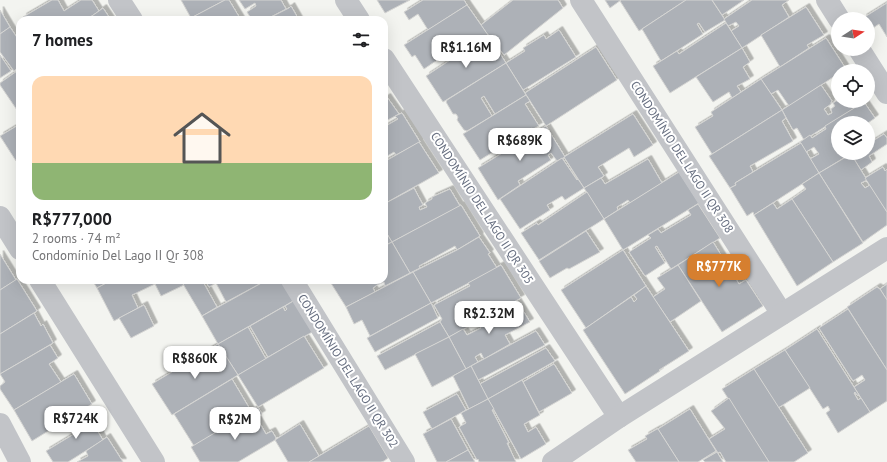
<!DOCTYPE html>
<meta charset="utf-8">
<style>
body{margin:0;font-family:"PT Sans",sans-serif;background:#f6f6f6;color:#202124;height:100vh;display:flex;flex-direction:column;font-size:15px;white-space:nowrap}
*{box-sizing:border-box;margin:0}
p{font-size:13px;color:#757577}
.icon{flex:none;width:22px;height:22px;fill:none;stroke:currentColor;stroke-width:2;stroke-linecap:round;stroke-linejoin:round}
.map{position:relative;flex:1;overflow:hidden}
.side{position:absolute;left:16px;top:16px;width:372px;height:268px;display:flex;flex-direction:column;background:#fff;border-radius:12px;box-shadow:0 4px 16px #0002}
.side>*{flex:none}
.needle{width:26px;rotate:78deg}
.buttons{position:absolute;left:831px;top:12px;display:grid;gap:8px}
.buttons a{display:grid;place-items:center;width:44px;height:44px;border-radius:50%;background:#fff;box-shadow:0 4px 16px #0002;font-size:20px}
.price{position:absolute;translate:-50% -34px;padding:0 9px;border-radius:8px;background:#fff;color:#222;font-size:13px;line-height:26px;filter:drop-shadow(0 1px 2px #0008)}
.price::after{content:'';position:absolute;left:50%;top:24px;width:12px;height:9px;margin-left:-6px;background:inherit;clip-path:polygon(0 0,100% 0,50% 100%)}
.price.current{background:#d67f2f;color:#fff}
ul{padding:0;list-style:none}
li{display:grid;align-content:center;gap:8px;height:212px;padding:0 16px}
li+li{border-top:1px solid #e0e0e0}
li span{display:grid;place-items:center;height:124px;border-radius:12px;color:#555}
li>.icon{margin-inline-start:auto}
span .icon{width:72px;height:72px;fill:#fffc;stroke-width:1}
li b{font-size:17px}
h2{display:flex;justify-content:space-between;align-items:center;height:48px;padding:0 16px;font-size:17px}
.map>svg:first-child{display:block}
</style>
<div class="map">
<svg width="887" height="462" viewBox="0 0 887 462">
<defs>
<filter id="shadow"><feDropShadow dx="3.5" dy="-3.5" stdDeviation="0" flood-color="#0004"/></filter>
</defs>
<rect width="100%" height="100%" fill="#f3f4f0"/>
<g fill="#adb1b7" stroke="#d5d5d3" filter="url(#shadow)">
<path d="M52,0h6l6,11 17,-11h11l7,11 -13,9h-61l-2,-3z"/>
<path d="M181,0h44l-34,18z"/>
<path d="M225,0h4l12,20h-54z"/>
<path d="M239,0h42l5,9 -21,11h-13l-5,-8 9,-6 -1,-3 -10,6z"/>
<path d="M377,0h33l-25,13z"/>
<path d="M423,0h41l3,5 -39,25 -10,-16 -9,6 -5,-8z"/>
<path d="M513,0h45l5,8 -59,47 -15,-20h-1l-7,-10z"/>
<path d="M605,0h16l-11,8z"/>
<path d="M621,0h65l-47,31 -19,-30z"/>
<path d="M686,0h26l13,20 -20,12 -6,-9 -2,1 6,10 -42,27 -19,-32z"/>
<path d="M712,0h32l-22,15z"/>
<path d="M752,0h37l-7,5 7,12 -47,31 -11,-17 8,-5 -3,-4 -8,4 -4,-7z"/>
<path d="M887,3v34l-8,-13 -9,6 -2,-3v-8l-5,-1z"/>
<path d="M467,5l21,30 -29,19 -4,-6 -31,21 -9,-14 -3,2 -8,-12z"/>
<path d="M291,6l8,14h-34l24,-12z"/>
<path d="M806,7l18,28 -17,10 2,3 -29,19 -19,-32z"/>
<path d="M103,8l8,12h-25l13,-9z"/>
<path d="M0,10l10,17 -10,7z"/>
<path d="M726,23l16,25 -72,45 -17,-27 24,-15 2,3z"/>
<path d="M10,27l10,15v24l-6,5 -14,-19v-18z"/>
<path d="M559,30l17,27 -53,33 -17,-27 19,-12 -2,-3 21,-13 2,4z"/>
<path d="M488,35l18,28 -63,39 -17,-26z"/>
<path d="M826,38l20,31 -8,2v3l-49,32 -11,-16 -7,4 -10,-15z"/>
<path d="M596,47l21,33 -71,46 -21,-33z"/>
<path d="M742,48l8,14 -7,5 7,12 -13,7 4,6 -9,6 -3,-6 -16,10 -17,-25z"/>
<path d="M0,55l11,16 -11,7z"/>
<path d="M506,63l20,32 -31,19 -11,-18 -3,2 11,18 -25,15 -3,-1 -7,-10 1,-3 -2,-3h-3l-7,-12 1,-2z"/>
<path d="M20,69v39l-3,2 -17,-25v-2z"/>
<path d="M761,79l21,31 -70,44 -17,-27 18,-11 -2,-4z"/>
<path d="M821,85l11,16 -1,1v2l-7,5 4,6 4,-2 -1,-4 4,-3 -2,-3 5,-3 26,2 -60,38 -7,-12 -4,2 -11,-20z"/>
<path d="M526,95l4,6 -5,3 14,22 -6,3 -1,-1 -52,32 -17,-26z"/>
<path d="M387,97l12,17 -15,8v-23z"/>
<path d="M864,102l11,16 -7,5h-30v30h14l-33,20 -9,-14 9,-5 -5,-7 -8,5 -6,-10 10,-7 2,3 14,-9 -1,-3z"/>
<path d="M782,110l4,8 -4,3 11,20 -43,25 3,6 -18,11 1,2 -6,3 -21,-32z"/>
<path d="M402,113l18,29 -24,13 -2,-3 -10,6v-18l3,-1 -3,-5v-7l14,-8 -3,-3z"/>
<path d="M633,114l20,31 -19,12 -5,-9 -31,19 6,9 -20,12 -20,-31z"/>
<path d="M20,124v35l-4,2 -16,-25z"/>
<path d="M546,126l19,31 -8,4 -6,-8 -3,2 3,5 -33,21 2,4 -22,15 -20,-32z"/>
<path d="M884,134l3,4v6l-18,12 3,6 -11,8 -10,-16 17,-1v-9z"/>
<path d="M419,142l20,31 -55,31v-42z"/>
<path d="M801,143l18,30 -65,42 -1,-3 -6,4 -17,-28 6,-3 -1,-2z"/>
<path d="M851,154l16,26 -6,3 4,5 5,-3 17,27v13l-24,17 -44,-69z"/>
<path d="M562,158l15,22 1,-1 6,9 -19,12 -3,-4 -15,9 3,5 -30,19 -20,-30z"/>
<path d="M648,159l14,24 -32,20 -2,-3 -11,7 1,3 -14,9 -20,-31 17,-10 4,6z"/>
<path d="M883,167l2,4 2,-2v43l-22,-34z"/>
<path d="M679,172l20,31 -76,47 -19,-31z"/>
<path d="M819,173l44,70 -30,19 -41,-63 14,-10 -4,-5z"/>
<path d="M414,188l9,17 -4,2 1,3 7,-3 -2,-4 7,-4v-2l18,-8 10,17 -68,36 -8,-13v-25z"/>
<path d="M587,192l17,27 -65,41 -18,-27 16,-10 1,2z"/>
<path d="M792,199l41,63 -36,24 -43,-71 19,-12 4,6z"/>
<path d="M698,204l22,34 -49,31 -14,-23 -2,1 10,16 -20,13 -16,-24 22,-14 -3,-3 10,-6 3,4 30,-18 -3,-5z"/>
<path d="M461,205l19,31 -23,14 -2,-4 -36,20 1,2 -10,5 -18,-31z"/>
<path d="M384,229l8,13 -8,4z"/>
<path d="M586,231l14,21 -31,17 -2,-1 -17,10 -11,-17z"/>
<path d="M479,237l11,16 -2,1 9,14 -66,35 -18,-31 44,-22z"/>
<path d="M392,242l18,31 -25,13 -1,-4 -7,3 -4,3 2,4 -29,15 -17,-27h55v-34z"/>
<path d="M713,242l26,42 7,-4 17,26 -41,26 -44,-67z"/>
<path d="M623,250l23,36 -60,42 -25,-38z"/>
<path d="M0,254l16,26 -16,10z"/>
<path d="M501,265l20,33 -72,39 -9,-15 2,-3 -8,-14 36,-19 -2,-3z"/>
<path d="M678,265l23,36 -31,21 -17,-25 12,-8 -8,-11z"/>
<path d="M413,272l18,31 -61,33 -8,-16 -8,4 -8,-17z"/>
<path d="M17,279l20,32 -37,23v-44z"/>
<path d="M92,280h20l-15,8z"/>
<path d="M112,280h69l3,5 -23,11 -6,-12 -23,11 6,13 -24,13 -17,-33z"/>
<path d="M190,280h12l15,27 -15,9 -19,-32z"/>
<path d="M205,280h62l-41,22 -10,-19 -7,4z"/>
<path d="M267,280h16l12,20 -77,44 -16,-28z"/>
<path d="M887,284v16l-7,-11z"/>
<path d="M646,286l43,65 -30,19 1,1 -35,23 -42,-64 48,-33 3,5 3,-3 -3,-4z"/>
<path d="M877,287l3,2 7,11v70l-40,-63z"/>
<path d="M295,300l19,31 -46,26 -18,-31 33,-19 2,4 2,-2 -2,-3z"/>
<path d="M517,301l13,21 -25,13 5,9 -26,15 -3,-6 -6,4 3,5 -12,7 -17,-32 14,-8 4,6 14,-7 -4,-6z"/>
<path d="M431,303l7,15 -63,34 -8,-14z"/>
<path d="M144,305l10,21 -23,12 -12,-20z"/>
<path d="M848,309l39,61v31l-17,11 -16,-25 11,-7 -3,-5 -9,6 -34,-53z"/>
<path d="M34,313l7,13 2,-2 10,19 -53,31v-40z"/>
<path d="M440,322l9,15 -64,33 -8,-14z"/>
<path d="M248,327l18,32 -28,16 -20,-31z"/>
<path d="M817,329l42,66h-2l-2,-3 -1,1 4,7 3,-2 9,14 -32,21 -12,-20 4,-3 -2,-4 -5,3 -38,-59z"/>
<path d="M536,331l9,14 -67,35 -7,-14z"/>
<path d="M304,336l20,32 -66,39 -20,-32z"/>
<path d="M449,337l17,32 -34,18 -17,-33z"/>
<path d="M218,344l20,31 -66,40 -20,-31z"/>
<path d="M50,345l8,13 -9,6 12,18 -47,28 -14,-21v-3l5,-4 -5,-8z"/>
<path d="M546,348l9,13 -67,38 -8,-15z"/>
<path d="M785,350l25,38 -32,20 -24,-39z"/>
<path d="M554,364l18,29 -33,19 -16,-30z"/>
<path d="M471,366l17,33 -19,10 -16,-33z"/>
<path d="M754,369l54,84 -14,9h-25l-47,-73z"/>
<path d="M74,374l18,30 -60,37 -18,-31z"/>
<path d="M232,379l19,32 -57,35 -20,-32z"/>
<path d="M522,380l18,35 -16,9 4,8 8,-5 10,17 -25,15 -33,-60z"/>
<path d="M457,394l9,16 -34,19 -9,-17z"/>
<path d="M729,398l13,21 27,43h-43l-6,-10 -2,1 -9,-14 16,-10 -14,-18z"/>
<path d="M488,399l6,10 -2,1 17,33h-2l9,19h-37l-1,-3 -1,1 -18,-33 7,-4 -5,-10z"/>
<path d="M258,407l4,7 -6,3 10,17 6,-3 4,7 -1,2 -37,22h-38l-9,-15z"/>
<path d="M690,409l26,42 -18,11h-19l-21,-33z"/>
<path d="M86,412l17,28 -35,22h-15l-7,-11 28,-17 -7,-12z"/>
<path d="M451,419l17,31 -22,12h-9l-14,-28z"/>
<path d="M300,424l19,32 -10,6h-21l-13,-22z"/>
<path d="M369,426l19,32 -4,3 -3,1h-72z"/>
<path d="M657,429h1l21,33h-43l-8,-12 19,-11 -2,-3z"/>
<path d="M107,437l16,25h-46l11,-6 -2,-5z"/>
<path d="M468,450l7,12h-29z"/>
<path d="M717,452l6,10h-18l-2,-2z"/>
</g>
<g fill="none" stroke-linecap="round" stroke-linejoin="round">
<g stroke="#c2c4c8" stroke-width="22">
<path d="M119,0l13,20"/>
<path d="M346,0l13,20"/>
<path d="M581,0l201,314"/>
<path d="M827,0l12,19"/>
<path d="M859,49l28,44"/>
<path d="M384,59l235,358"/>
<path d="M0,217l20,32"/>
<path d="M40,280l114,182"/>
<path d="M292,280l112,182"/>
<path d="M0,424l20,38"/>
<path d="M553,462l66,-45 268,-169"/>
</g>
</g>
<g text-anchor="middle" stroke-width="4" stroke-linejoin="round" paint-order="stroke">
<g font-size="12" fill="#656d7f" stroke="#fff">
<text transform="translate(682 157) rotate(57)" y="4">CONDOMÍNIO DEL LAGO II QR 308</text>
<text transform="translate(482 208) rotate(57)" y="4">CONDOMÍNIO DEL LAGO II QR 305</text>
<text transform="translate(348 371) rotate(58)" y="4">CONDOMÍNIO DEL LAGO II QR 302</text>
</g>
</g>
</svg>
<div class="buttons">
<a><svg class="needle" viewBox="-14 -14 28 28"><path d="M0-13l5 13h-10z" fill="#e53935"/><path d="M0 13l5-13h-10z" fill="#757577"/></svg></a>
<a><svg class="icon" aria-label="locate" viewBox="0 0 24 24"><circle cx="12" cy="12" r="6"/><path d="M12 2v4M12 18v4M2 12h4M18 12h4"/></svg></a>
<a><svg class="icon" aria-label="layers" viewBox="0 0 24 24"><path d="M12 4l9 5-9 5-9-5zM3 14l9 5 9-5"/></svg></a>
</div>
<b class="price" style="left:466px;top:69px">R$1.16M</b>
<b class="price" style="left:520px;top:162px">R$689K</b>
<b class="price current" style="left:719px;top:288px">R$777K</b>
<b class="price" style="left:489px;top:335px">R$2.32M</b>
<b class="price" style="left:195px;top:380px">R$860K</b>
<b class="price" style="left:76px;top:440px">R$724K</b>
<b class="price" style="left:235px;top:441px">R$2M</b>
<section class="side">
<h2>7 homes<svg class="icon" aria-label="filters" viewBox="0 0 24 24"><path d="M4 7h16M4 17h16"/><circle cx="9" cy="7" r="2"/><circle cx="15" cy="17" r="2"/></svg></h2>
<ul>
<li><span style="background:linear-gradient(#ffd9b3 70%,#8fb573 0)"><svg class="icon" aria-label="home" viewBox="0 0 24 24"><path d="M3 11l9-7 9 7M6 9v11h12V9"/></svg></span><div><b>R$777,000</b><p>2 rooms · 74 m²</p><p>Condomínio Del Lago II Qr 308</p></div></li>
</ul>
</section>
</div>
